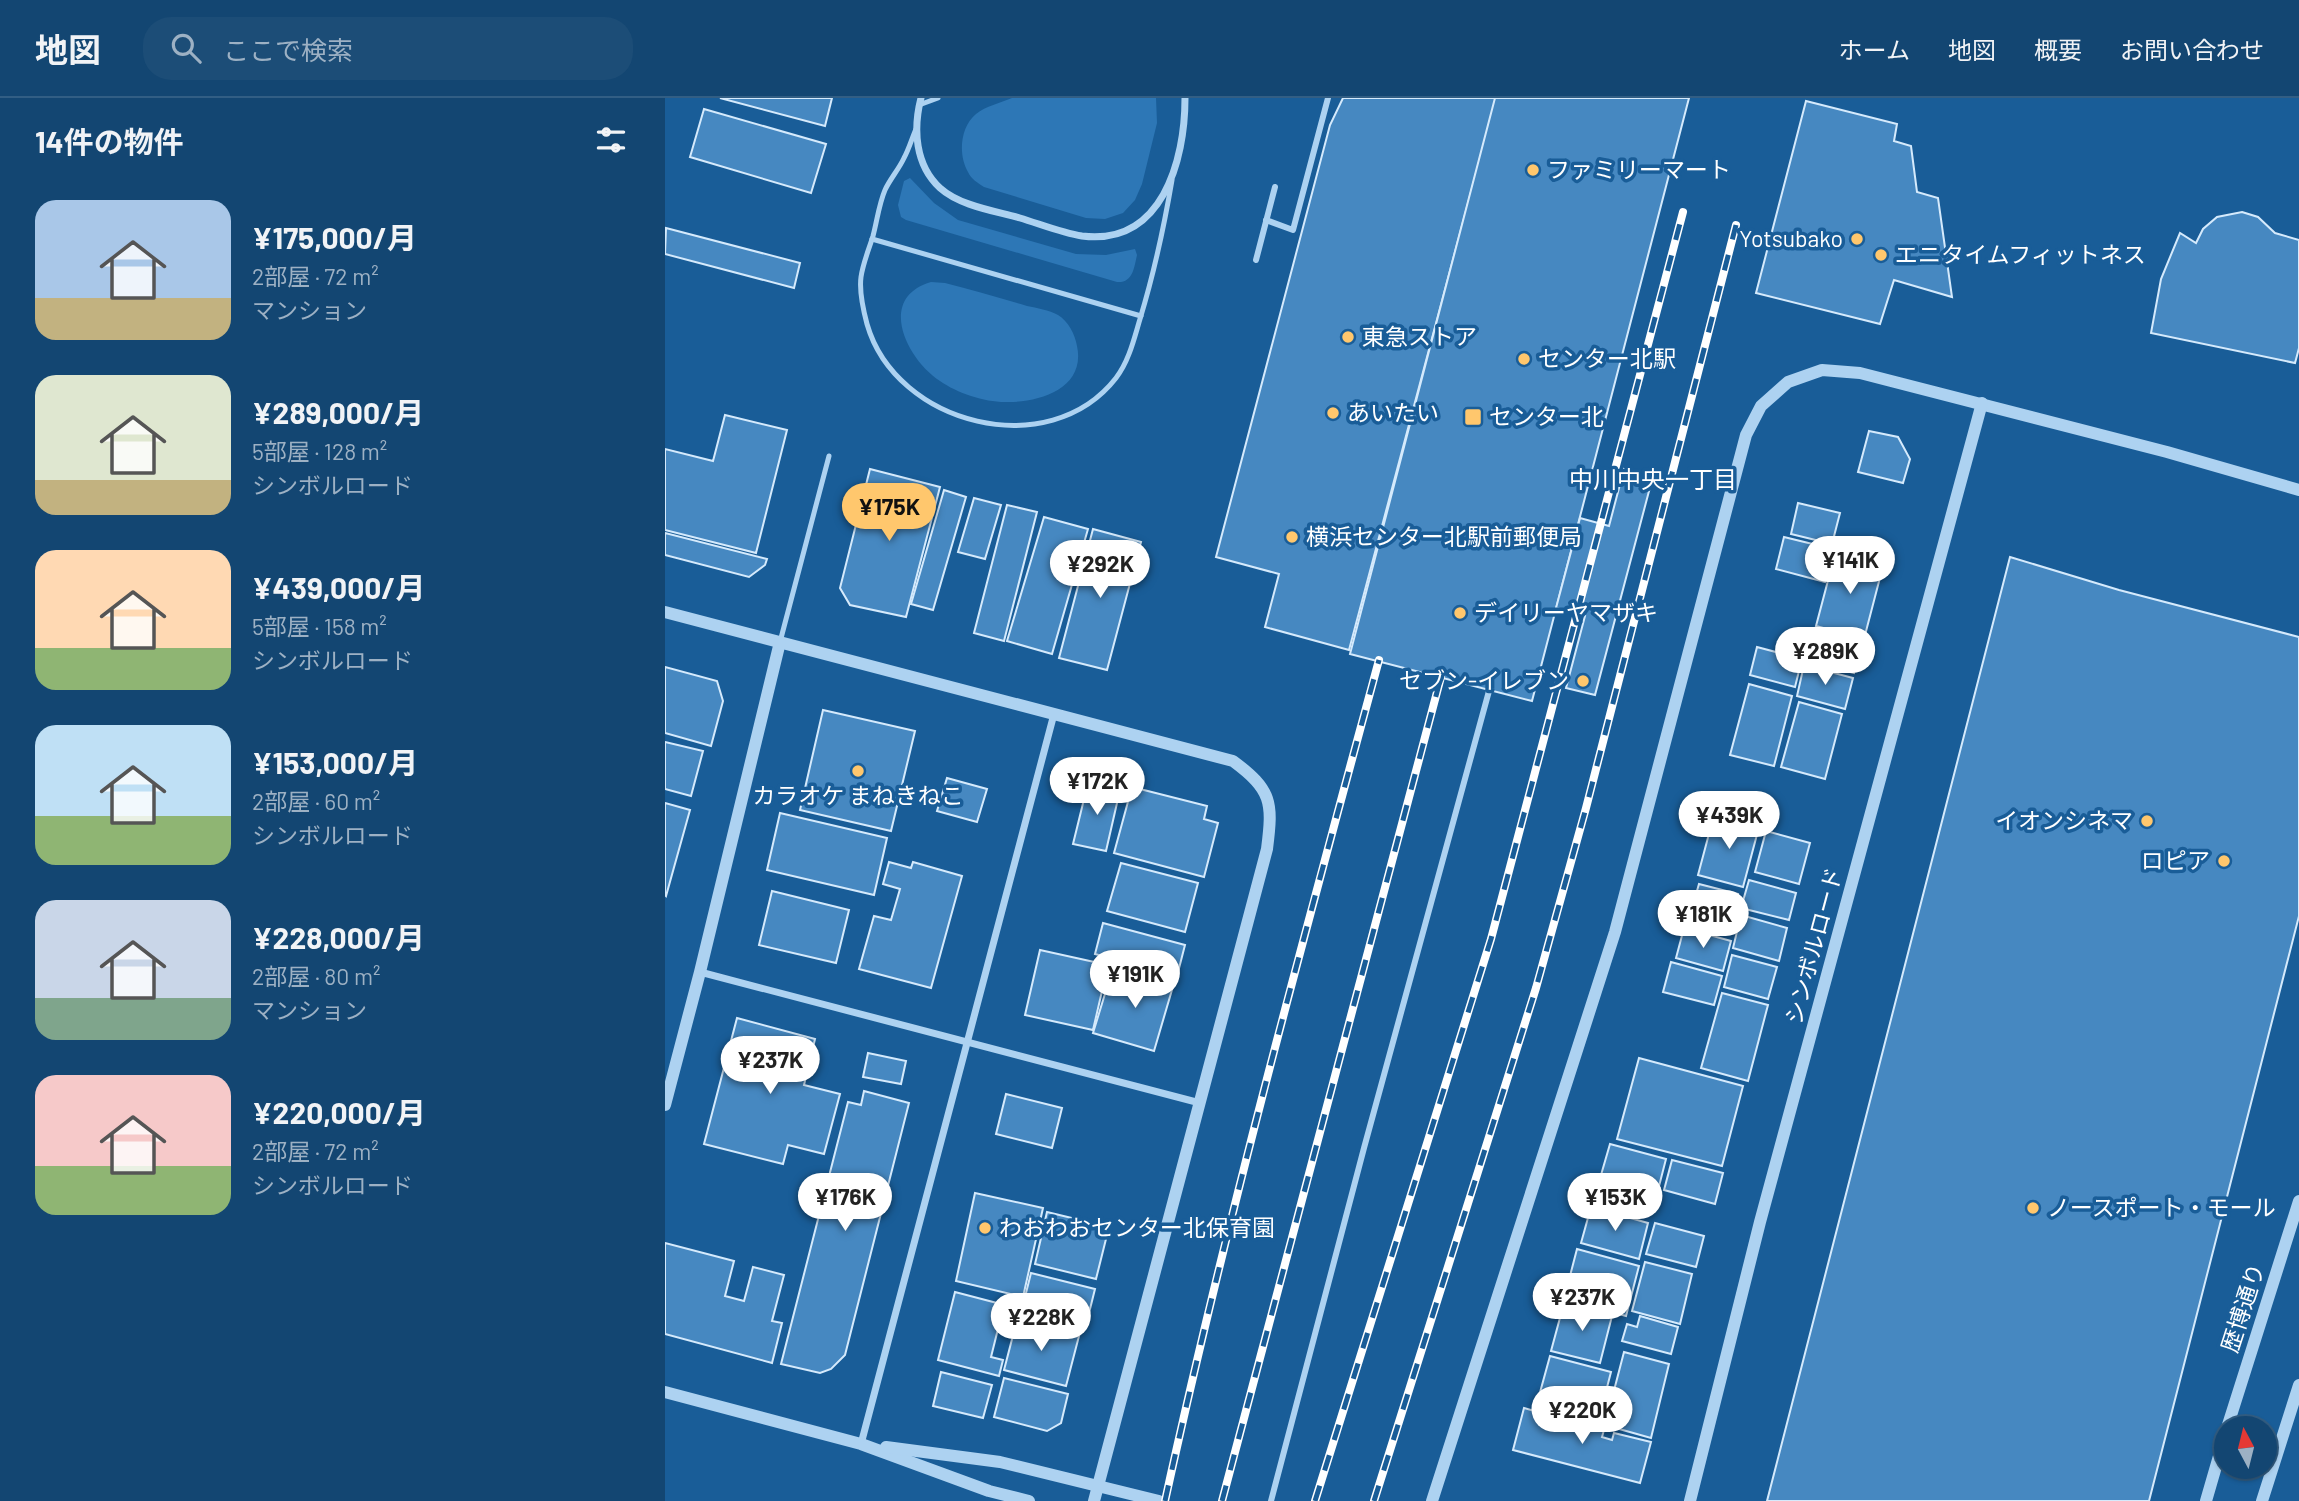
<!DOCTYPE html>
<html lang="ja">
<meta charset="utf-8">
<style>
body{margin:0;font-family:Barlow,"Noto Sans JP",sans-serif;background:#1c4d77;color:#f1f3f6;height:100vh;display:flex;flex-direction:column;font-size:26px;white-space:nowrap}
*{box-sizing:border-box;margin:0}
p{font-size:23px;color:#9db1c4}
.icon{flex:none;width:38px;height:38px;fill:none;stroke:currentColor;stroke-width:2;stroke-linecap:round;stroke-linejoin:round}
.map{position:relative;flex:1;overflow:hidden}
.side{display:flex;flex-direction:column;background:#134672;width:665px}
.side>*{flex:none}
.needle{width:46px;rotate:353deg}
.fabs{position:absolute;left:1549px;top:1318px;display:grid;gap:14px}
.fabs a{display:grid;place-items:center;width:63px;height:63px;border-radius:50%;background:#134672;box-shadow:0 2px 5px #0004,0 0 0 2px #325e84;font-size:35px}
.price{position:absolute;translate:-50% -60px;padding:0 16px;border-radius:24px;background:#fff;color:#222;font-size:23px;line-height:46px;filter:drop-shadow(0 2px 4px #0008)}
.price::after{content:'';position:absolute;left:50%;top:42px;width:21px;height:16px;margin-left:-10px;background:inherit;clip-path:polygon(0 0,100% 0,50% 100%)}
.price.on{background:#ffc76d;color:#111}
ul{padding:0;list-style:none}
li{display:flex;align-items:center;gap:21px;height:175px;padding:0 35px}
li span{display:grid;place-items:center;flex:none;width:196px;height:140px;border-radius:21px;color:#555}
li>.icon{margin-inline-start:auto}
span .icon{width:84px;height:84px;fill:#fffc;stroke-width:1}
li b{font-size:30px}
h2{display:flex;justify-content:space-between;align-items:center;height:84px;padding:0 35px;font-size:30px}
header{display:flex;align-items:center;gap:42px;box-sizing:border-box;height:98px;padding:0 35px;background:#134672;border-bottom:2px solid #325e84}
header strong{font-size:33px}
nav{display:flex;gap:38px;margin-inline-start:auto;font-size:24px}
.search{width:490px;height:63px;background:#1c4d77;display:flex;align-items:center;gap:18px;box-sizing:border-box;padding:0 24px;border-radius:28px;color:#9db1c4;font-size:26px}
main{display:flex;flex:1;min-height:0}
.map>svg:first-child{display:block}
</style>
<header>
<strong>地図</strong>
<div class="search"><svg class="icon" aria-label="search" viewBox="0 0 24 24"><circle cx="10" cy="10" r="6"/><path d="M15 15l6 6"/></svg>ここで検索</div>
<nav><a>ホーム</a><a>地図</a><a>概要</a><a>お問い合わせ</a></nav>
</header>
<main>
<section class="side">
<h2>14件の物件<svg class="icon" aria-label="filters" viewBox="0 0 24 24"><path d="M4 7h16M4 17h16"/><circle cx="9" cy="7" r="2"/><circle cx="15" cy="17" r="2"/></svg></h2>
<ul>
<li><span style="background:linear-gradient(#a9c7e8 70%,#c2b280 0)"><svg class="icon" aria-label="home" viewBox="0 0 24 24"><path d="M3 11l9-7 9 7M6 9v11h12V9"/></svg></span><div><b>¥175,000/月</b><p>2部屋 · 72 m²</p><p>マンション</p></div></li>
<li><span style="background:linear-gradient(#dfe7d0 75%,#c2b280 0)"><svg class="icon" aria-label="home" viewBox="0 0 24 24"><path d="M3 11l9-7 9 7M6 9v11h12V9"/></svg></span><div><b>¥289,000/月</b><p>5部屋 · 128 m²</p><p>シンボルロード</p></div></li>
<li><span style="background:linear-gradient(#ffd9b3 70%,#8fb573 0)"><svg class="icon" aria-label="home" viewBox="0 0 24 24"><path d="M3 11l9-7 9 7M6 9v11h12V9"/></svg></span><div><b>¥439,000/月</b><p>5部屋 · 158 m²</p><p>シンボルロード</p></div></li>
<li><span style="background:linear-gradient(#bfe0f5 65%,#8fb573 0)"><svg class="icon" aria-label="home" viewBox="0 0 24 24"><path d="M3 11l9-7 9 7M6 9v11h12V9"/></svg></span><div><b>¥153,000/月</b><p>2部屋 · 60 m²</p><p>シンボルロード</p></div></li>
<li><span style="background:linear-gradient(#c9d6e8 70%,#7fa58c 0)"><svg class="icon" aria-label="home" viewBox="0 0 24 24"><path d="M3 11l9-7 9 7M6 9v11h12V9"/></svg></span><div><b>¥228,000/月</b><p>2部屋 · 80 m²</p><p>マンション</p></div></li>
<li><span style="background:linear-gradient(#f6c9c9 65%,#8fb573 0)"><svg class="icon" aria-label="home" viewBox="0 0 24 24"><path d="M3 11l9-7 9 7M6 9v11h12V9"/></svg></span><div><b>¥220,000/月</b><p>2部屋 · 72 m²</p><p>シンボルロード</p></div></li>
</ul>
</section>
<div class="map">
<svg width="1634" height="1403" viewBox="0 0 1634 1403">
<rect width="100%" height="100%" fill="#195d98"/>
<g fill="#2d77b6">
<path d="M347,0h144l1,25 -15,61 -7,16 -12,13 -18,6 -19,-1 -102,-31c-6,-4 -13,-8 -16,-15 -10,-17 -8,-45 8,-58 10,-8 24,-11 36,-16z"/>
<path d="M245,80l24,25 24,17 118,34 30,1 29,-6 2,6c-3,13 -4,28 -20,27l-211,-62 -5,-3 -3,-12 6,-24z"/>
<path d="M266,184l14,1c27,7 55,15 82,23 10,2 22,4 31,9 10,6 17,19 19,31 9,42 -37,57 -72,56 -21,0 -48,-9 -65,-21 -33,-21 -64,-83 -9,-99z"/>
</g>
<g fill="#4688c1" stroke="#d5eafc" stroke-width="2">
<path d="M55,0h112l-7,28z"/>
<path d="M678,0h153l-147,552 -84,-23 14,-53 -63,-17 114,-432z"/>
<path d="M830,0h194l-157,603 -182,-47z"/>
<path d="M1141,3l91,23 -3,17 17,5 6,46 21,6 14,99 -58,-17 -14,44 -124,-31z"/>
<path d="M39,11l122,35 -15,49 -121,-36z"/>
<path d="M1577,114l16,5 17,16 24,7v108l-4,15 -144,-30 10,-54 19,-46 16,10 7,-14 14,-12z"/>
<path d="M1,130l134,35 -6,25 -129,-34z"/>
<path d="M60,317l62,15 -31,123 -91,-23v-81l48,12z"/>
<path d="M1204,333l29,6 12,22 -7,24 -45,-11z"/>
<path d="M205,371l70,18 -34,130 -56,-12 -10,-17z"/>
<path d="M959,371l29,7 -58,219 -29,-7 19,-72 -29,-8 24,-90 29,8z"/>
<path d="M279,392l22,7 -33,113 -22,-6z"/>
<path d="M309,400l27,7 -16,54 -27,-7z"/>
<path d="M1133,405l42,10 -8,31 -41,-10z"/>
<path d="M342,407l30,7 -33,129 -30,-8z"/>
<path d="M379,419l44,12 -36,125 -45,-13z"/>
<path d="M428,431l48,13 -34,128 -48,-12z"/>
<path d="M0,435l102,26 -2,6 -16,12 -84,-22z"/>
<path d="M1119,439l49,12 -8,33 -49,-13z"/>
<path d="M1170,456l48,12 -19,73 -48,-13z"/>
<path d="M1345,459l109,33 180,47v279l-150,585h-382z"/>
<path d="M1150,532l47,12 -8,31 -47,-12z"/>
<path d="M1092,549l45,12 -7,28 -45,-12z"/>
<path d="M1139,567l49,13 -8,31 -48,-13z"/>
<path d="M0,569l52,14 6,20 -12,45 -46,-13z"/>
<path d="M1084,586l43,12 -18,70 -44,-11z"/>
<path d="M1134,604l43,12 -17,65 -44,-12z"/>
<path d="M158,612l92,21 -24,100 -91,-21z"/>
<path d="M0,644l38,9 -12,45 -26,-7z"/>
<path d="M282,680l40,11 -10,33 -40,-11z"/>
<path d="M423,685l32,7 -14,61 -33,-7z"/>
<path d="M467,689l75,19 -3,13 14,4 -14,54 -90,-24z"/>
<path d="M0,705l25,7 -24,86 -1,-1z"/>
<path d="M115,715l107,25 -13,57 -107,-25z"/>
<path d="M1049,717l45,12 -16,60 -45,-12z"/>
<path d="M1101,733l44,12 -11,41 -44,-12z"/>
<path d="M224,764l22,6 2,-6 49,14 -31,112 -72,-19 15,-53 17,4 9,-31 -17,-5z"/>
<path d="M456,765l77,20 -13,49 -78,-21z"/>
<path d="M1084,782l47,13 -7,27 -48,-12z"/>
<path d="M1034,786l39,10 -9,35 -40,-11z"/>
<path d="M107,793l77,19 -13,53 -77,-18z"/>
<path d="M1076,817l46,13 -8,33 -46,-13z"/>
<path d="M438,825l82,22 -8,31 -82,-22z"/>
<path d="M1019,830l47,13 -8,30 -47,-13z"/>
<path d="M375,852l68,15 -15,65 -68,-15z"/>
<path d="M1067,857l45,12 -9,32 -44,-12z"/>
<path d="M1006,864l51,14 -8,29 -51,-13z"/>
<path d="M461,871l48,14 -20,68 -61,-18 15,-49 12,4z"/>
<path d="M1057,895l46,12 -20,76 -47,-13z"/>
<path d="M72,920l78,21 -11,46 36,9 -16,60 -36,-9 -5,19 -79,-20z"/>
<path d="M203,955l38,8 -5,23 -38,-7z"/>
<path d="M974,960l104,28 -21,80 -105,-27z"/>
<path d="M199,993l45,12 -64,252 -14,14 -11,4 -39,-9 67,-262 13,3z"/>
<path d="M341,996l56,14 -10,40 -56,-14z"/>
<path d="M945,1046l56,15 -8,31 -57,-15z"/>
<path d="M1007,1062l51,13 -8,31 -51,-14z"/>
<path d="M310,1095l68,15 -20,89 -67,-16z"/>
<path d="M926,1109l57,16 -9,36 -58,-16z"/>
<path d="M382,1114l62,15 -13,52 -61,-15z"/>
<path d="M990,1125l49,13 -8,31 -50,-13z"/>
<path d="M0,1145l69,18 -9,35 19,5 9,-34 31,8 -12,46 10,2 -10,40 -107,-29z"/>
<path d="M912,1151l62,17 -13,50 -62,-17z"/>
<path d="M980,1164l47,12 -12,50 -48,-13z"/>
<path d="M366,1175l64,16 -9,36 -64,-16z"/>
<path d="M290,1194l61,16 -6,24 -12,-3 -7,28 12,3 -4,16 -61,-16z"/>
<path d="M899,1205l48,13 -12,47 -49,-12z"/>
<path d="M975,1218l38,11 -7,27 -49,-13 5,-17 10,3z"/>
<path d="M352,1222l62,16 -13,50 -62,-16z"/>
<path d="M959,1254l45,12 -18,74 -46,-13z"/>
<path d="M885,1258l61,16 -7,27 -13,-4 -7,24 -48,-12z"/>
<path d="M276,1274l51,13 -9,33 -50,-12z"/>
<path d="M339,1280l64,16 -7,29 -14,8 -53,-14z"/>
<path d="M859,1310l38,11 -2,7 10,2 2,-7 32,9 -2,7 10,3 2,-7 37,9 -11,41 -127,-33z"/>
</g>
<g fill="none" stroke-linecap="round" stroke-linejoin="round">
<g stroke="#add2f1" stroke-width="5">
<path d="M254,7l19,-7"/>
<path d="M251,31c-4,9 -7,20 -12,29 -5,11 -14,21 -19,32 -6,14 -8,31 -12,46 -4,13 -10,27 -12,41 -2,15 2,32 6,47 29,101 182,140 249,54 13,-17 18,-39 24,-59 14,-46 24,-92 32,-139"/>
<path d="M207,141l269,77"/>
<path d="M115,544l49,-186"/>
</g>
<g stroke="#add2f1" stroke-width="6">
<path d="M601,122l27,10 35,-132"/>
<path d="M591,162l19,-73"/>
<path d="M606,1403l93,-353 125,-457"/>
</g>
<g stroke="#add2f1" stroke-width="7">
<path d="M256,0c-8,31 -6,67 19,90 20,18 55,23 80,30 20,6 42,15 62,18 80,10 103,-75 103,-138"/>
<path d="M35,874l500,131"/>
<path d="M196,1346l193,-730"/>
</g>
<g stroke="#add2f1" stroke-width="12">
<path d="M0,514l568,149c39,29 40,41 34,88l-173,652"/>
<path d="M0,1007l35,-133 80,-330"/>
<path d="M0,1294l196,52 128,47 40,10"/>
<path d="M1562,1330l72,-227"/>
<path d="M221,1349l114,15 159,39"/>
<path d="M767,1403l183,-569 131,-497 15,-29 27,-24 34,-12 38,3 307,79 132,38"/>
<path d="M1025,1403l70,-279 222,-819"/>
<path d="M1541,1403l20,-69"/>
<path d="M1597,1403l37,-116"/>
</g>
<g stroke="#fff" stroke-width="8">
<g id="rail">
<path d="M500,1403c62,-283 138,-561 214,-841"/>
<path d="M557,1403l219,-824"/>
<path d="M650,1403l176,-562 192,-727"/>
<path d="M709,1403l162,-513 50,-180 150,-583"/>
</g>
</g>
<use href="#rail" stroke="#195d98" stroke-width="5" stroke-dasharray="16" stroke-linecap="butt"/>
</g>
<g fill="#ffc76d" stroke="#195d98" stroke-width="2.5">
<circle cx="868" cy="72" r="7"/>
<circle cx="1192" cy="141" r="7"/>
<circle cx="1216" cy="157" r="7"/>
<circle cx="683" cy="239" r="7"/>
<circle cx="859" cy="261" r="7"/>
<circle cx="668" cy="315" r="7"/>
<rect x="799" y="310" width="18" height="18" rx="3.5"/>
<circle cx="627" cy="439" r="7"/>
<circle cx="795" cy="515" r="7"/>
<circle cx="918" cy="583" r="7"/>
<circle cx="193" cy="673" r="7"/>
<circle cx="1482" cy="723" r="7"/>
<circle cx="1559" cy="763" r="7"/>
<circle cx="1368" cy="1110" r="7"/>
<circle cx="320" cy="1130" r="7"/>
</g>
<g text-anchor="middle" stroke-width="7" stroke-linejoin="round" paint-order="stroke">
<g font-size="23" fill="#fff" stroke="#195d98" text-anchor="start">
<text x="882" y="80">ファミリーマート</text>
<text x="1178" y="149" text-anchor="end">Yotsubako</text>
<text x="1230" y="165">エニタイムフィットネス</text>
<text x="697" y="247">東急ストア</text>
<text x="873" y="269">センター北駅</text>
<text x="682" y="323">あいたい</text>
<text x="824" y="327">センター北</text>
<text x="641" y="447">横浜センター北駅前郵便局</text>
<text x="809" y="523">デイリーヤマザキ</text>
<text x="904" y="591" text-anchor="end">セブン-イレブン</text>
<text x="193" y="706" text-anchor="middle">カラオケ まねきねこ</text>
<text x="1468" y="731" text-anchor="end">イオンシネマ</text>
<text x="1545" y="771" text-anchor="end">ロピア</text>
<text x="1382" y="1118">ノースポート・モール</text>
<text x="334" y="1138">わおわおセンター北保育園</text>
</g>
<g font-size="23" fill="#fff" stroke="#195d98">
<text transform="translate(1149 848) rotate(-75)" y="8">シンボルロード</text>
<text transform="translate(1578 1210) rotate(-72)" y="8">歴博通り</text>
</g>
<g font-size="24" fill="#fff" stroke="#195d98">
<text x="988" y="390">中川中央一丁目</text>
</g>
</g>
</svg>
<div class="fabs">
<a><svg class="needle" viewBox="-14 -14 28 28"><path d="M0-13l5 13h-10z" fill="#e53935"/><path d="M0 13l5-13h-10z" fill="#9db1c4"/></svg></a>
</div>
<b class="price on" style="left:224px;top:445px">¥175K</b>
<b class="price" style="left:1185px;top:498px">¥141K</b>
<b class="price" style="left:435px;top:502px">¥292K</b>
<b class="price" style="left:1160px;top:589px">¥289K</b>
<b class="price" style="left:432px;top:719px">¥172K</b>
<b class="price" style="left:1064px;top:753px">¥439K</b>
<b class="price" style="left:1038px;top:852px">¥181K</b>
<b class="price" style="left:470px;top:912px">¥191K</b>
<b class="price" style="left:105px;top:998px">¥237K</b>
<b class="price" style="left:180px;top:1135px">¥176K</b>
<b class="price" style="left:950px;top:1135px">¥153K</b>
<b class="price" style="left:917px;top:1235px">¥237K</b>
<b class="price" style="left:376px;top:1255px">¥228K</b>
<b class="price" style="left:917px;top:1348px">¥220K</b>
</div>
</main>
